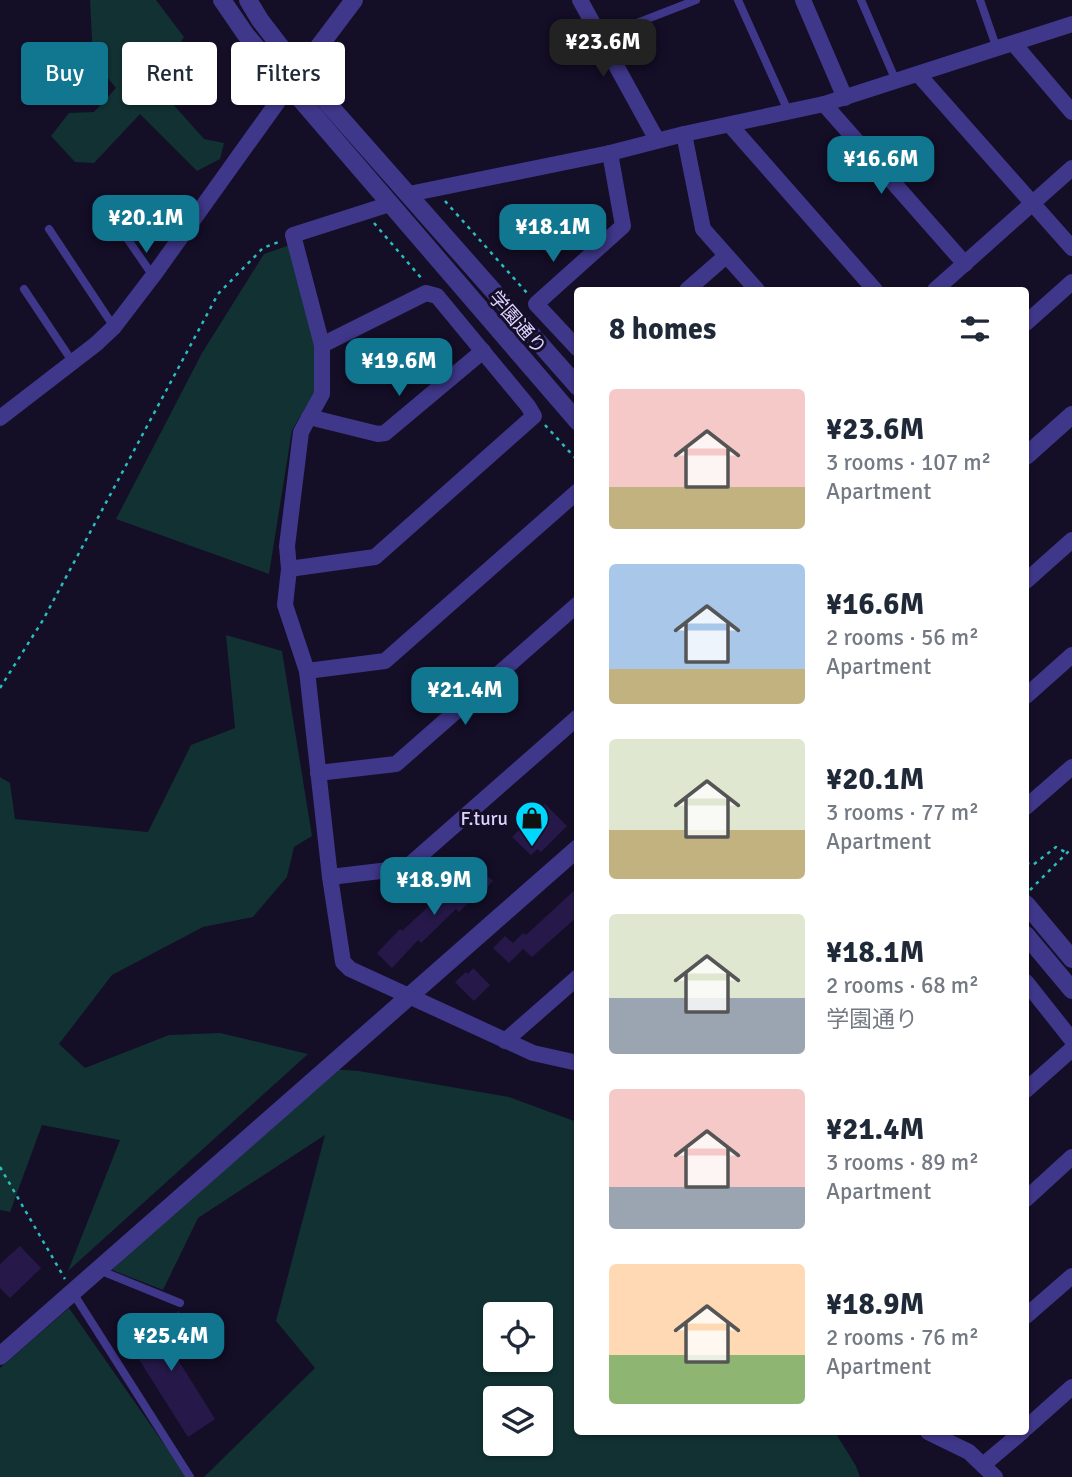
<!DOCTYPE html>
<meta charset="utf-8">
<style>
body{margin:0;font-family:Signika,"Noto Sans JP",sans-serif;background:#f6f6f7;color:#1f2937;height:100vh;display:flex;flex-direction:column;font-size:26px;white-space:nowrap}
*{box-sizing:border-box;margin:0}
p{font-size:23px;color:#747a83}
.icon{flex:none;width:38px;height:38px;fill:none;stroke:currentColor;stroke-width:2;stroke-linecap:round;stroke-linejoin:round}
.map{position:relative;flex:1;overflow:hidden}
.panel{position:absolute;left:574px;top:287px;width:455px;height:1148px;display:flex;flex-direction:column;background:#fff;border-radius:7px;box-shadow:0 2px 5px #0004}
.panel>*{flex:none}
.hud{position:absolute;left:21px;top:42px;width:448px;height:63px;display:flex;gap:14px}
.controls{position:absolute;left:483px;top:1302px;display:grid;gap:14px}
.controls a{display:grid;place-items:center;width:70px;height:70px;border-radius:7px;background:#fff;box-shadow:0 2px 5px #0004;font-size:35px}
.price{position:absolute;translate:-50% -60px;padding:0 16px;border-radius:14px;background:#117791;color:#fff;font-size:23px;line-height:46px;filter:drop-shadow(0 2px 4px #0008)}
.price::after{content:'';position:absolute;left:50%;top:42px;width:21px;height:16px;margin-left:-10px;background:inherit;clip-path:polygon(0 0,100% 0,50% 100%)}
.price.active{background:#222;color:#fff}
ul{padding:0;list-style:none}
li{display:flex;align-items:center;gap:21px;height:175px;padding:0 35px}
li span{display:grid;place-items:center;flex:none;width:196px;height:140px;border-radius:7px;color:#555}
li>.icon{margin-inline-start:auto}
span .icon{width:84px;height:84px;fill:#fffc;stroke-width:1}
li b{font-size:30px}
h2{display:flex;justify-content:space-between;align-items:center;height:84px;padding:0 35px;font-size:30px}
.tag{padding:0 24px;border-radius:7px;background:#fff;box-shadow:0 2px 5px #0004;font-size:24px;line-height:63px}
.tag.active{background:#117791;color:#fff}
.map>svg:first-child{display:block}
</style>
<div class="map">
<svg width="1072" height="1477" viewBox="0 0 1072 1477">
<rect width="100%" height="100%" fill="#140e27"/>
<g fill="#113132" fill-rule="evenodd">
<path d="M90,0h66l28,37 -28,48 48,54 20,4 -4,16 -23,12 -57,-57 -46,49 -19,-1 -24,-26 18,-23 25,-1 22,-24 -23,-28z"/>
<path d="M290,245l25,97v50l-23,38 -23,144 -153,-55 86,-166 62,-99z"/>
<path d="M226,635l56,16 30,185 -18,11 -7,30 -34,40 -50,10 -91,48 -53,69 26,24 84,-33 51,-2 88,21 -240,217 52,-131 -78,-15 -32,87 -10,-2v-433l10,6 5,36 133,13 43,-87 44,-17z"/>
<path d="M329,1069l30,2 150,26 68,25 1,310h257l21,34 4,11h-656l111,-109 -39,-47 49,-186 -127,83 -35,72 -51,-20 95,-91zM495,1314h46v46h-46zM495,1398h46v46h-46z"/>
<path d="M69,1308l118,169h-187v-109z"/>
</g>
<g fill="#261949">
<path d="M545,804l22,22 -26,26 -4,-3 -6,6 -19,-18z"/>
<path d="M479,868l14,13 -15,16 -2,-2 -17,17 -3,-3 -35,34 -3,-3 -26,28 -15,-15 23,-24 2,2 55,-51 6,6z"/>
<path d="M578,887v29l-46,41 -9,-8 -14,14 -16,-15 12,-12 8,7 10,-10 3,2z"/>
<path d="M473,968l17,17 -16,16 -19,-19 11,-10 2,2z"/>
<path d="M20,1246l21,22 -31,30 -10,-10v-24z"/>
<path d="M179,1311l10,17 -22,14 48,77 -27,18 -67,-106 19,5z"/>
</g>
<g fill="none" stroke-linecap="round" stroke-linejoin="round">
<g stroke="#29bebe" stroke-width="2.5" stroke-dasharray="3.5 5" stroke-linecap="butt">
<path d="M445,201l82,92"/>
<path d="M374,223l48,56"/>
<path d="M545,425l33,36"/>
<path d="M0,688l43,-68 175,-326 45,-46 18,-7"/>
<path d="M1026,863l7,2 23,-18 11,6"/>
<path d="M1030,890l42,-42"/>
<path d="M0,1167l65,112"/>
</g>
<g stroke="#3f3789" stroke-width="8">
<path d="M738,0l51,113"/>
<path d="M861,0l35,81"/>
<path d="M980,0l17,49"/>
<path d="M601,37l95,-37"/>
<path d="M113,224l7,4 33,48"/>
<path d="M49,229l65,98"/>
<path d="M24,289l48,72"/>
<path d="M99,1270l81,33"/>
<path d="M73,1293l117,184"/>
</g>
<g stroke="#3f3789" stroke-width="16">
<path d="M580,0l77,140"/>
<path d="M803,0l42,98"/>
<path d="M1014,44l58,68"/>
<path d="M918,74l154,174"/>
<path d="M824,104l141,160"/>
<path d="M730,125l145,165"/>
<path d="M684,134l19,95 54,61"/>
<path d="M409,194l201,-41 74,-19 140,-30 248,-80"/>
<path d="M390,204l-97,31 29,110v49l-21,38 -14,114 2,23 -4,36 22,66 23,206 13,85 7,7 183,84 45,10"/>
<path d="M687,290l39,-34"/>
<path d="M935,290l137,-122"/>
<path d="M1026,323l46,-41"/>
<path d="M578,349l-42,-45 87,-78 -13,-73"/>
<path d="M309,417l69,17 7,-1 98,-82"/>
<path d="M0,418l96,-74 18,-17 39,-51 136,-190"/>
<path d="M289,569l86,-12 159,-141 -6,-10 -91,-110 -11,-3 -104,52"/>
<path d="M1026,581l46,-41"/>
<path d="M307,671l78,-10 193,-170"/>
<path d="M1026,696l46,-41"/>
<path d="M318,773l78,-9 182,-160"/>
<path d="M1026,807l46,-40"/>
<path d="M330,877l76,-9 172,-151"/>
<path d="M1026,982l46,58"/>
<path d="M505,1041l73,-64"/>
<path d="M1026,1090l46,-41"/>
<path d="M1026,1199l46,-42"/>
<path d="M1026,1316l46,-40"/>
<path d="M1026,1428l46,-41"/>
<path d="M928,1432l41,20 26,25"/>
<path d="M983,1465l39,-33"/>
</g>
<g stroke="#3f3789" stroke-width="18">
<path d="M222,0l24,35 43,51 289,336"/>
<path d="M248,0l12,20 40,52 278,315"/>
<path d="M293,81l61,-81"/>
<path d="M1026,456l46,-41"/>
<path d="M1026,904l46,55"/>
<path d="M1026,935l46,55"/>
<path d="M0,1356l578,-508"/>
</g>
</g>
<defs>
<g id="shop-pin" transform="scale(1.75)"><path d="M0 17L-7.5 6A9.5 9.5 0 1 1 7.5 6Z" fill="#00d7ff" stroke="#140e27"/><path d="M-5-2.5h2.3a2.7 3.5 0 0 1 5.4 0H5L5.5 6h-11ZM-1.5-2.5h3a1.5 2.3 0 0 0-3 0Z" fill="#111"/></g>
</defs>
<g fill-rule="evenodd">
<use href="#shop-pin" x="532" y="818"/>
</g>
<g text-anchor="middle" stroke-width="6" stroke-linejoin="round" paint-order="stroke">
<g font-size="19" fill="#dcd4ff" stroke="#140e27">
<text transform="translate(518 322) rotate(49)" y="7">学園通り</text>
</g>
<g font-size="19" fill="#dcd4ff" stroke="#140e27" text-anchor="end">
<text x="508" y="825">F.turu</text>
</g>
</g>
</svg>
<div class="controls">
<a><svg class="icon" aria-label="locate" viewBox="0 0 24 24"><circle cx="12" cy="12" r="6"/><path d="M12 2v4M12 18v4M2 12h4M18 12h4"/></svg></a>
<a><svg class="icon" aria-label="layers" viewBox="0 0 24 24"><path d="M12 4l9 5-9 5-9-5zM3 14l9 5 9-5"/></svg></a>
</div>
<b class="price active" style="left:603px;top:79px">¥23.6M</b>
<b class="price" style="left:881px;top:196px">¥16.6M</b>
<b class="price" style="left:146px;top:255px">¥20.1M</b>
<b class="price" style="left:553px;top:264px">¥18.1M</b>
<b class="price" style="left:399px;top:398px">¥19.6M</b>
<b class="price" style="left:465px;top:727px">¥21.4M</b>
<b class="price" style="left:434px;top:917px">¥18.9M</b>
<b class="price" style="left:171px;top:1373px">¥25.4M</b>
<div class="hud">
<a class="tag active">Buy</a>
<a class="tag">Rent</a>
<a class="tag">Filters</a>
</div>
<section class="panel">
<h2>8 homes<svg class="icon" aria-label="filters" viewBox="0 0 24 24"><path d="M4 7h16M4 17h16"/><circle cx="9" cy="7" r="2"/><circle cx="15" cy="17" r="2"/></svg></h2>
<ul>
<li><span style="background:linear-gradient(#f6c9c9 70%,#c2b280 0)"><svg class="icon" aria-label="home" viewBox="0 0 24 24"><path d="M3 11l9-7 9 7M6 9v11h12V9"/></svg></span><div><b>¥23.6M</b><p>3 rooms · 107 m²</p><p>Apartment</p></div></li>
<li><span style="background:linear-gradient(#a9c7e8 75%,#c2b280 0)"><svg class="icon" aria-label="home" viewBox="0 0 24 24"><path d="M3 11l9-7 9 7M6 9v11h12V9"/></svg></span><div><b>¥16.6M</b><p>2 rooms · 56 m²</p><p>Apartment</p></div></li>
<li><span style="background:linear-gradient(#dfe7d0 65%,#c2b280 0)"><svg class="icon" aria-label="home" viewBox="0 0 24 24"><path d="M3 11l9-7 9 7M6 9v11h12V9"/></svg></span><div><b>¥20.1M</b><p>3 rooms · 77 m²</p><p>Apartment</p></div></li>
<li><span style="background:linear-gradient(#dfe7d0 60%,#9aa5b1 0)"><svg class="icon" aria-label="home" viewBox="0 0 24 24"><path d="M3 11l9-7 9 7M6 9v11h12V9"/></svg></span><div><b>¥18.1M</b><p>2 rooms · 68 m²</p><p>学園通り</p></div></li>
<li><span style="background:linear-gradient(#f6c9c9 70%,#9aa5b1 0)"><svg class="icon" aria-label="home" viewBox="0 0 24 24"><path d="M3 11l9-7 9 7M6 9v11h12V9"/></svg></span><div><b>¥21.4M</b><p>3 rooms · 89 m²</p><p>Apartment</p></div></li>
<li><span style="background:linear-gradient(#ffd9b3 65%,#8fb573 0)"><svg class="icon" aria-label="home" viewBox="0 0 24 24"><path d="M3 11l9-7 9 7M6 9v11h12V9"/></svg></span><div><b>¥18.9M</b><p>2 rooms · 76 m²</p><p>Apartment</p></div></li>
</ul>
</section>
</div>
